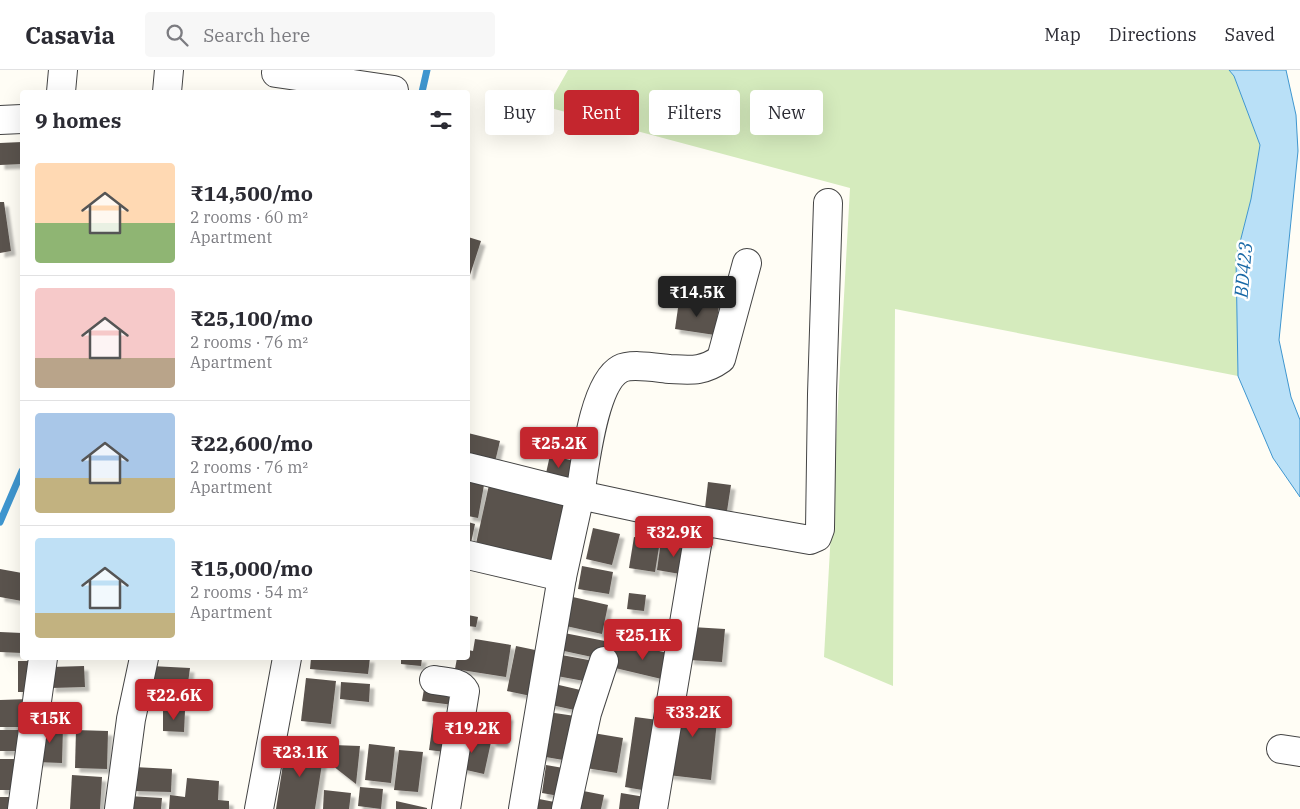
<!DOCTYPE html>
<meta charset="utf-8">
<style>
body{margin:0;font-family:"IBM Plex Serif",serif;background:#f7f7f7;color:#2b2b33;height:100vh;display:flex;flex-direction:column;font-size:19px;white-space:nowrap}
*{box-sizing:border-box;margin:0}
p{font-size:16px;color:#7c7c81}
.icon{flex:none;width:28px;height:28px;fill:none;stroke:currentColor;stroke-width:2;stroke-linecap:round;stroke-linejoin:round}
.map{position:relative;flex:1;overflow:hidden}
.side{position:absolute;left:20px;top:20px;width:450px;height:570px;display:flex;flex-direction:column;background:#fff;border-radius:5px;box-shadow:0 5px 20px #0002}
.side>*{flex:none}
.hud{position:absolute;left:485px;top:20px;width:475px;height:45px;display:flex;gap:10px}
.price{position:absolute;translate:-50% -42px;padding:0 11px;border-radius:5px;background:#c4262e;color:#fff;font-size:16px;line-height:32px;filter:drop-shadow(0 1px 2px #0008)}
.price::after{content:'';position:absolute;left:50%;top:30px;width:15px;height:11px;margin-left:-8px;background:inherit;clip-path:polygon(0 0,100% 0,50% 100%)}
.price.selected{background:#222;color:#fff}
ul{padding:0;list-style:none}
li{display:flex;align-items:center;gap:15px;height:125px;padding:0 15px}
li+li{border-top:1px solid #e1e1e2}
li span{display:grid;place-items:center;flex:none;width:140px;height:100px;border-radius:5px;color:#555}
li>.icon{margin-inline-start:auto}
span .icon{width:60px;height:60px;fill:#fffc;stroke-width:1}
li b{font-size:21px}
h2{display:flex;justify-content:space-between;align-items:center;height:60px;padding:0 15px;font-size:21px}
.chip{padding:0 18px;border-radius:5px;background:#fff;box-shadow:0 5px 20px #0002;font-size:18px;line-height:45px}
.chip.selected{background:#c4262e;color:#fff}
header{display:flex;align-items:center;gap:30px;box-sizing:border-box;height:70px;padding:0 25px;background:#fff;border-bottom:1px solid #e1e1e2}
header strong{font-size:24px}
nav{display:flex;gap:28px;margin-inline-start:auto;font-size:18px}
.search{width:350px;height:45px;background:#f7f7f7;display:flex;align-items:center;gap:12px;box-sizing:border-box;padding:0 18px;border-radius:5px;color:#7c7c81;font-size:19px}
.map>svg:first-child{display:block}
</style>
<header>
<strong>Casavia</strong>
<div class="search"><svg class="icon" aria-label="search" viewBox="0 0 24 24"><circle cx="10" cy="10" r="6"/><path d="M15 15l6 6"/></svg>Search here</div>
<nav><a>Map</a><a>Directions</a><a>Saved</a></nav>
</header>
<div class="map">
<svg width="1300" height="739" viewBox="0 0 1300 739">
<defs>
<filter id="shadow"><feDropShadow dx="4.5" dy="4.5" stdDeviation="1" flood-color="#0004"/></filter>
</defs>
<rect width="100%" height="100%" fill="#fffdf5"/>
<path fill="#d5ebbd" d="M568,0h661l5,6 26,69 -9,54 -15,59 2,118 -343,-67 -2,377 -69,-29 26,-469 -303,-81z"/>
<path fill="#b9e0f7" stroke="#3f96cf" d="M1229,0h57l10,45 2,36 -19,189 12,57 9,23v77l-27,-39 -35,-82 -2,-118 15,-59 9,-54 -26,-69z"/>
<g fill="none" stroke-linecap="round" stroke-linejoin="round">
<g stroke="#3f96cf" stroke-width="7">
<path d="M422,22l5,-22"/>
<path d="M0,452l22,-51"/>
</g>
</g>
<g fill="#5a524d" filter="url(#shadow)">
<path d="M22,72v22l-22,1v-22z"/>
<path d="M0,132h4l7,49 -11,2z"/>
<path d="M468,167l13,4 -11,34h-2z"/>
<path d="M679,231l40,5 -4,29 -40,-6z"/>
<path d="M468,363l32,8 -7,29 -25,-6z"/>
<path d="M550,385l24,6 -5,22 -24,-5z"/>
<path d="M468,412l16,3 -6,33 -10,-2z"/>
<path d="M708,412l23,3 -4,26 -22,-3z"/>
<path d="M489,415l84,18 -15,68 -84,-18z"/>
<path d="M468,452l7,2 -7,33z"/>
<path d="M593,458l27,6 -8,31 -26,-6z"/>
<path d="M634,467l26,4 -5,31 -26,-4z"/>
<path d="M661,471l30,4 -5,30 -29,-5z"/>
<path d="M582,496l31,6 -4,22 -31,-5z"/>
<path d="M0,499l22,4v28l-22,-4z"/>
<path d="M629,523l17,2 -2,16 -17,-2z"/>
<path d="M564,525l44,10 -6,29 -45,-10z"/>
<path d="M468,545l10,2 -2,10 -8,-1z"/>
<path d="M692,557l33,2 -3,33 -33,-2z"/>
<path d="M0,562l22,1v20l-22,-1z"/>
<path d="M559,562l51,10 -4,18 -51,-11z"/>
<path d="M475,569l36,6 -5,32 -51,-8 2,-11h11v-8l5,1z"/>
<path d="M617,571l59,14 -6,26 -59,-14z"/>
<path d="M516,576l24,5 -9,45 -24,-5z"/>
<path d="M551,583l48,9 -4,21 -49,-9z"/>
<path d="M311,588h59l-2,16 -58,-5z"/>
<path d="M401,588h21l-1,8 -20,-2z"/>
<rect x="18" y="591" width="18" height="31"/>
<path d="M84,596l1,21 -34,1v-21z"/>
<path d="M151,596l39,2 -5,37 -38,-5z"/>
<path d="M306,608l30,3 -5,43 -30,-3z"/>
<path d="M341,612l29,2 -1,18 -29,-3z"/>
<path d="M546,612l43,10 -5,20 -42,-9z"/>
<path d="M425,613l38,5 -2,18 -39,-5z"/>
<path d="M675,627l44,4 -8,79 -43,-5z"/>
<path d="M30,629v28h-30v-27z"/>
<path d="M163,640l22,1 -1,21 -21,-1z"/>
<path d="M541,641l41,6 -7,45 -41,-7z"/>
<path d="M496,644l13,2 -5,28 -13,-2 1,-4 -17,-3 3,-20 18,3z"/>
<path d="M635,647l23,3 -10,71 -23,-4z"/>
<path d="M433,652l23,3 -3,28 -24,-3z"/>
<path d="M38,655l25,2 -1,36 -26,-1z"/>
<path d="M0,660h18l-1,21h-17z"/>
<path d="M76,660l32,1 -1,38 -32,-1z"/>
<path d="M593,663l30,5 -6,35 -31,-5z"/>
<path d="M460,665l31,7 -7,32 -31,-7z"/>
<path d="M369,674l26,3 -4,36 -26,-3z"/>
<path d="M286,675l38,6 -9,58h-39z"/>
<path d="M333,675l27,1 -4,38 -23,-18z"/>
<path d="M399,680l24,2 -5,40 -24,-2z"/>
<path d="M0,689h14l-1,31h-13z"/>
<path d="M546,695l23,4 -4,28 -23,-4z"/>
<path d="M134,697l38,2 -1,23 -38,-1z"/>
<path d="M72,705l30,2 -2,32h-30z"/>
<path d="M187,708l32,3 -1,19 11,1v8h-60l1,-14 15,2z"/>
<path d="M360,717l23,2 -2,20 -23,-3z"/>
<path d="M573,719l31,6 -3,14h-32z"/>
<path d="M324,720l27,3 -2,16h-26z"/>
<path d="M621,723l30,5 -2,11h-30z"/>
<path d="M129,726l33,2 -1,11h-33z"/>
<rect x="0" y="727" width="9" height="12"/>
<path d="M539,729l26,5 -1,5h-27z"/>
<path d="M396,731l31,7v1h-31z"/>
</g>
<g fill="none" stroke-linecap="round" stroke-linejoin="round">
<g stroke="#444" stroke-width="30">
<g id="minor">
<path d="M276,3l118,17"/>
<path d="M61,22l2,-22"/>
<path d="M167,22l2,-22"/>
<path d="M0,50l22,-1"/>
<path d="M468,397l112,28c5,-29 13,-111 40,-126 11,-6 38,-1 50,0 21,1 33,3 51,-10l26,-96"/>
<path d="M701,451l109,19 7,-3 3,-8 2,-135 6,-191"/>
<path d="M468,485l94,22"/>
<path d="M434,610c10,2 26,1 31,11l-19,118"/>
<path d="M1281,679l19,3"/>
<path d="M22,739l21,-151"/>
<path d="M119,739l12,-90 13,-61"/>
<path d="M259,739l28,-151"/>
<path d="M523,739l39,-232 18,-82 121,26 -48,288"/>
<path d="M566,739l21,-96 17,-52"/>
</g>
</g>
<use href="#minor" stroke="#fff" stroke-width="28"/>
</g>
<g text-anchor="middle" stroke-width="5" stroke-linejoin="round" paint-order="stroke">
<g font-size="19" font-style="italic" fill="#1768a6" stroke="#fff">
<text transform="translate(1243 200) rotate(-85)" y="7">BD423</text>
</g>
</g>
</svg>
<b class="price selected" style="left:697px;top:248px">₹14.5K</b>
<b class="price" style="left:559px;top:399px">₹25.2K</b>
<b class="price" style="left:674px;top:488px">₹32.9K</b>
<b class="price" style="left:643px;top:591px">₹25.1K</b>
<b class="price" style="left:174px;top:651px">₹22.6K</b>
<b class="price" style="left:693px;top:668px">₹33.2K</b>
<b class="price" style="left:50px;top:674px">₹15K</b>
<b class="price" style="left:472px;top:684px">₹19.2K</b>
<b class="price" style="left:300px;top:708px">₹23.1K</b>
<div class="hud">
<a class="chip">Buy</a>
<a class="chip selected">Rent</a>
<a class="chip">Filters</a>
<a class="chip">New</a>
</div>
<section class="side">
<h2>9 homes<svg class="icon" aria-label="filters" viewBox="0 0 24 24"><path d="M4 7h16M4 17h16"/><circle cx="9" cy="7" r="2"/><circle cx="15" cy="17" r="2"/></svg></h2>
<ul>
<li><span style="background:linear-gradient(#ffd9b3 60%,#8fb573 0)"><svg class="icon" aria-label="home" viewBox="0 0 24 24"><path d="M3 11l9-7 9 7M6 9v11h12V9"/></svg></span><div><b>₹14,500/mo</b><p>2 rooms · 60 m²</p><p>Apartment</p></div></li>
<li><span style="background:linear-gradient(#f6c9c9 70%,#b9a48a 0)"><svg class="icon" aria-label="home" viewBox="0 0 24 24"><path d="M3 11l9-7 9 7M6 9v11h12V9"/></svg></span><div><b>₹25,100/mo</b><p>2 rooms · 76 m²</p><p>Apartment</p></div></li>
<li><span style="background:linear-gradient(#a9c7e8 65%,#c2b280 0)"><svg class="icon" aria-label="home" viewBox="0 0 24 24"><path d="M3 11l9-7 9 7M6 9v11h12V9"/></svg></span><div><b>₹22,600/mo</b><p>2 rooms · 76 m²</p><p>Apartment</p></div></li>
<li><span style="background:linear-gradient(#bfe0f5 75%,#c2b280 0)"><svg class="icon" aria-label="home" viewBox="0 0 24 24"><path d="M3 11l9-7 9 7M6 9v11h12V9"/></svg></span><div><b>₹15,000/mo</b><p>2 rooms · 54 m²</p><p>Apartment</p></div></li>
</ul>
</section>
</div>
